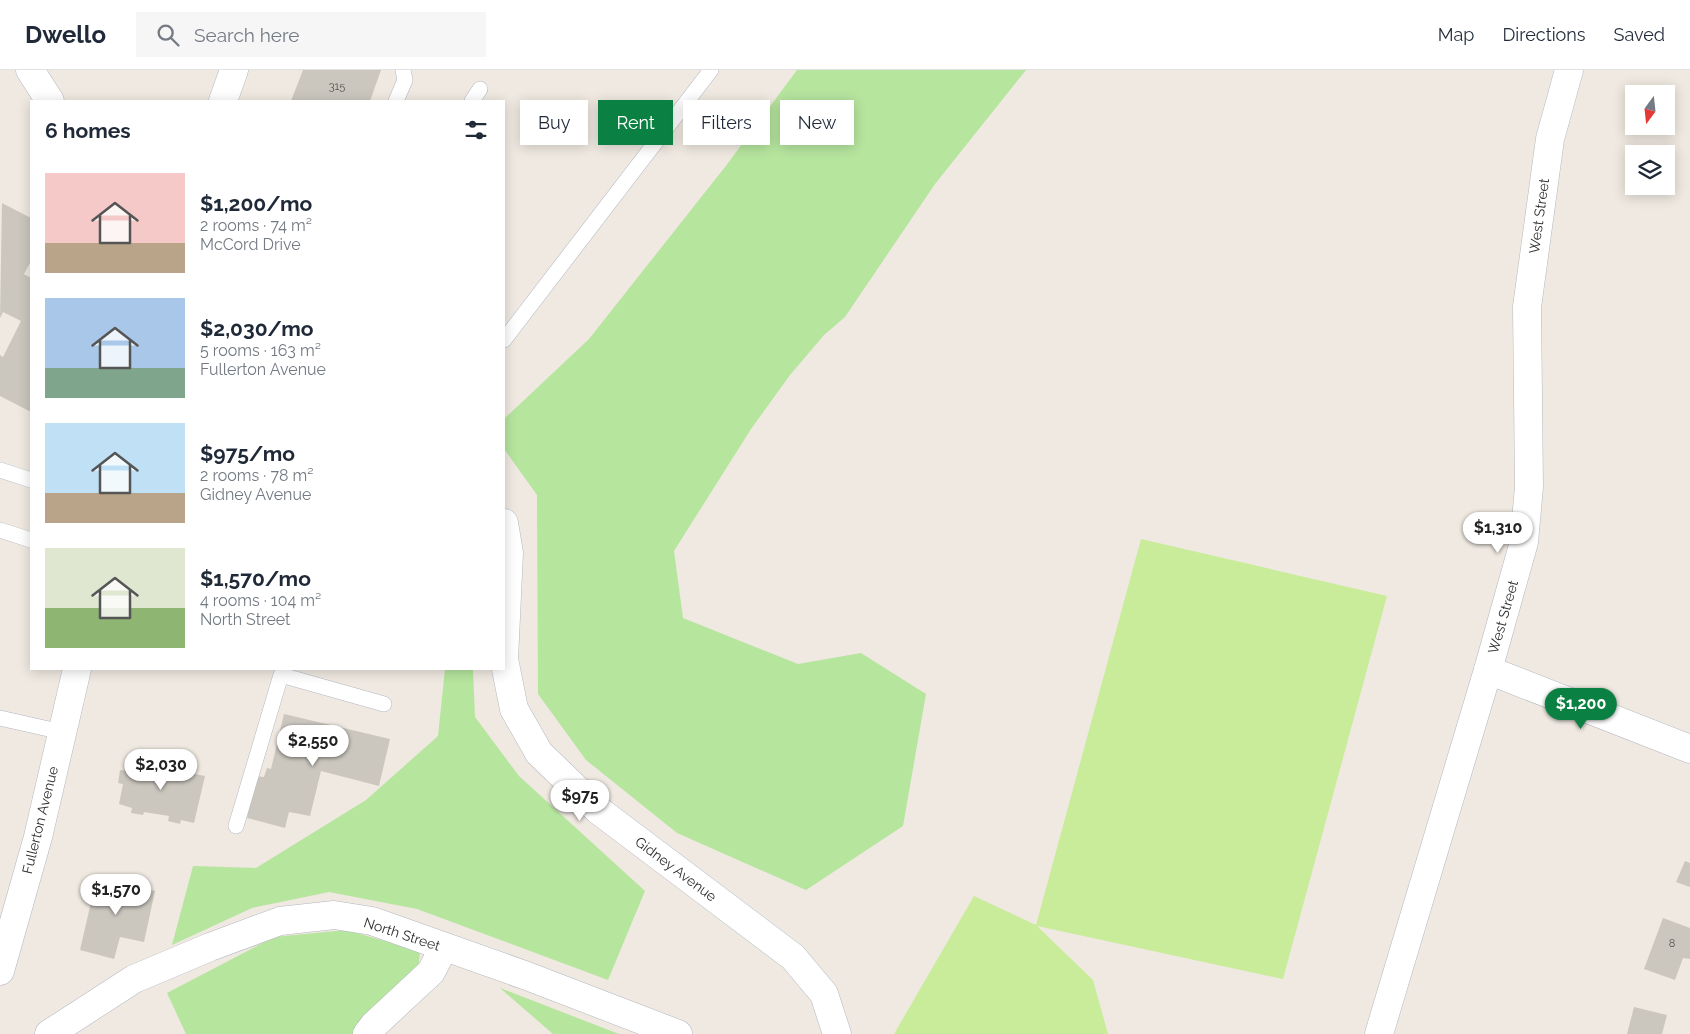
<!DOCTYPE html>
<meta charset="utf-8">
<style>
body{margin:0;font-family:Raleway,sans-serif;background:#f6f6f7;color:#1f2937;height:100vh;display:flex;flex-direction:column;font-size:19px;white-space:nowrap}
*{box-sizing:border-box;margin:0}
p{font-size:16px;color:#747a83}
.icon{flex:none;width:28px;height:28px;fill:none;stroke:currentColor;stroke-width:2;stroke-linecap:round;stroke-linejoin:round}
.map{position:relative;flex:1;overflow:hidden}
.sheet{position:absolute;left:30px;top:30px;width:475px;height:570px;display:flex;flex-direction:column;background:#fff;border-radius:0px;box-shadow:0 2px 12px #0003}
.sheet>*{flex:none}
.top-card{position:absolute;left:520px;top:30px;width:475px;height:45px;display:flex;gap:10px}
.needle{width:32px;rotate:195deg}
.buttons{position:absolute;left:1625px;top:15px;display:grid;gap:10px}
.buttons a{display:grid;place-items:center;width:50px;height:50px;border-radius:0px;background:#fff;box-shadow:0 2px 12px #0003;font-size:25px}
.price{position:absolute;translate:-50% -42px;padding:0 11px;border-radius:18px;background:#fff;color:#222;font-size:16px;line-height:32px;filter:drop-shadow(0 1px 2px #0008)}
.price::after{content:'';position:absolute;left:50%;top:30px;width:15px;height:11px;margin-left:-8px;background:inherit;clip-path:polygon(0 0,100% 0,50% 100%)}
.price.on{background:#0b8043;color:#fff}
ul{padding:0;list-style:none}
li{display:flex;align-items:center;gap:15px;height:125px;padding:0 15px}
li span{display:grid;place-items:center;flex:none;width:140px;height:100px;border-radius:0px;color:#555}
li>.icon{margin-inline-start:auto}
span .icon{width:60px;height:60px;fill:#fffc;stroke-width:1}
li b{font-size:21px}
h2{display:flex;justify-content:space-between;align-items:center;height:60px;padding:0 15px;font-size:21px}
.pill{padding:0 18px;border-radius:0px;background:#fff;box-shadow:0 2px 12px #0003;font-size:18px;line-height:45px}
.pill.on{background:#0b8043;color:#fff}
header{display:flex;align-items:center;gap:30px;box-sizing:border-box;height:70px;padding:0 25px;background:#fff;border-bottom:1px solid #e0e1e3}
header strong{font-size:24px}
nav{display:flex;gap:28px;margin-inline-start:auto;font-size:18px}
.search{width:350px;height:45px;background:#f6f6f7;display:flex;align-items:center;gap:12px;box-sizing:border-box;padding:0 18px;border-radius:0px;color:#747a83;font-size:19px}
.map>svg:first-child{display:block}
</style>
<header>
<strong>Dwello</strong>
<div class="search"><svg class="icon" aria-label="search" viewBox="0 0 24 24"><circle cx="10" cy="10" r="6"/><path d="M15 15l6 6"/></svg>Search here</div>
<nav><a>Map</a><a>Directions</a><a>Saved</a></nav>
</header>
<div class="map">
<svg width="1690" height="964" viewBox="0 0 1690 964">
<rect width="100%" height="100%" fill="#efe9e1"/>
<g fill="#b6e59e">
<path d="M797,0h229l-91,114 -90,133 -21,18 -34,40 -39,54 -77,122 9,67 115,46 63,-11 65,41 -23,132 -97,64 -129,-57 -91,-73 -48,-66 -1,-199 -33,-46v-30l85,-80 136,-172z"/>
<path d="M445,599h28l2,48 44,59 126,115 -37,89 -191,-71 -88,-17 -77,16 -80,37 21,-79 63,2 110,-68 72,-64z"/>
<path d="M346,860l74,21 -2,21 -58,62h-174l-19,-41 107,-56z"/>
<path d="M500,918l119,46h-66z"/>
</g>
<path fill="#c9ec9a" d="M1141,469l246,57 -104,383 -246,-53 56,54 15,54h-214l80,-138 62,29z"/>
<g fill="#cbc7bf">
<path d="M303,0h78l-11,31h-79z"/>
<path d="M2,133l29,15v43l-7,13 7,4v134l-31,-16v-41l3,2 18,-36 -18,-9 -3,6z"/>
<path d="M284,644l106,25 -11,47 -58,-15 -11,45 -21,-4 -4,16 -38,-10 9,-42 8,1 3,-9 4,1z"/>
<path d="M150,690l41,10 -1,3 15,3 -11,47 -13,-3 -1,4 -12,-3 1,-5 -25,-4 -1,3 -12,-2 1,-5 -13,-4 4,-20 -5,-1 2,-13 7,1 2,-10 20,4z"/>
<path d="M1685,791l5,2v24l-14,-5z"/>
<path d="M97,806l58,15 -11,51 -24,-5 -6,22 -34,-9z"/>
<path d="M1663,848l27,10v31l-7,-1 -8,22 -31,-11z"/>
<path d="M1634,937l33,8 -5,19h-35z"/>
</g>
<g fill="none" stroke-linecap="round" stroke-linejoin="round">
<g stroke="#b4b7c1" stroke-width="16">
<g id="service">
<path d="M396,31l9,-21 -2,-10"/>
<path d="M472,31l8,-12"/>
<path d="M504,270l207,-270"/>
<path d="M0,400l31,10"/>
<path d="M0,460l31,10"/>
<path d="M0,648l62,14"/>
<path d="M236,756l45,-151 103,29"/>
</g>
</g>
<g stroke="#b4b7c1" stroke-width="29">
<g id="minor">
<path d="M1488,600l202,79"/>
<path d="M49,964l85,-55 76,-32 70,-26 54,-6 38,6 155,55 151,58"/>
<path d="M367,964l7,-9 57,-53 13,-25"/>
</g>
</g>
<g stroke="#b4b7c1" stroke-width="29">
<g id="tertiary">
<path d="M30,0l20,31"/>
<path d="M223,31l11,-31"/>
<path d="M504,453l5,30 -5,106 10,50 25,44 59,57 195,147 31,37 13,40"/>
<path d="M0,901l38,-134 39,-168"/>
<path d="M1379,964l109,-364 36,-128 5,-55 -2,-180 23,-168 19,-69"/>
</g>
</g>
<use href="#service" stroke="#fff" stroke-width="15"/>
<use href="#minor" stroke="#fff" stroke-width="28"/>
<use href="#tertiary" stroke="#fff" stroke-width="28"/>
</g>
<g text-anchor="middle" stroke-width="4" stroke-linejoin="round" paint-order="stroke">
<g font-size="11" fill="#555452">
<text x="337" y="20">315</text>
<text x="1672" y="877">8</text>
</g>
<g font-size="14" fill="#2e2e2e" stroke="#fff">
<text transform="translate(1539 146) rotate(-82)" y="5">West Street</text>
<text transform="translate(1503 547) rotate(-74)" y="5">West Street</text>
<text transform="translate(40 750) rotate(-76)" y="5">Fullerton Avenue</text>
<text transform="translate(676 799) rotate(37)" y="5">Gidney Avenue</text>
<text transform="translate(402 864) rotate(18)" y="5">North Street</text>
</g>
</g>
</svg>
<div class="buttons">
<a><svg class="needle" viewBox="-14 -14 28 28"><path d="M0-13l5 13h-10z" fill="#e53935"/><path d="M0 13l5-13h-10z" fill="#747a83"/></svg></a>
<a><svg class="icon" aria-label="layers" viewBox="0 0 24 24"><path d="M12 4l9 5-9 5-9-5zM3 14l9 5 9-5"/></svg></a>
</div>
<b class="price" style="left:1498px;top:484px">$1,310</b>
<b class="price on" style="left:1581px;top:660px">$1,200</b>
<b class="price" style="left:313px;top:697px">$2,550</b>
<b class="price" style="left:161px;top:721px">$2,030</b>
<b class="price" style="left:580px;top:752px">$975</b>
<b class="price" style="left:116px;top:846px">$1,570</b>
<div class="top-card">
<a class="pill">Buy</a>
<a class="pill on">Rent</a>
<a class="pill">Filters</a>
<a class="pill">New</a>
</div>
<section class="sheet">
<h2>6 homes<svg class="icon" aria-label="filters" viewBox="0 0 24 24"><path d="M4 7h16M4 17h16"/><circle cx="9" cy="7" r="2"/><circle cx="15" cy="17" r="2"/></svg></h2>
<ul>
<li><span style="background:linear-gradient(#f6c9c9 70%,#b9a48a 0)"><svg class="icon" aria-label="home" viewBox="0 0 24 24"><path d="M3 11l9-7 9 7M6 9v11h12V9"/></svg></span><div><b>$1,200/mo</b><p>2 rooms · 74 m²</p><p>McCord Drive</p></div></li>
<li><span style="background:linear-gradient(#a9c7e8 70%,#7fa58c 0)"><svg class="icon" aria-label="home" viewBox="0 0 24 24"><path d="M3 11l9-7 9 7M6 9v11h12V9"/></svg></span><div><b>$2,030/mo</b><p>5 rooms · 163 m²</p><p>Fullerton Avenue</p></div></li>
<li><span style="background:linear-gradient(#bfe0f5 70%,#b9a48a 0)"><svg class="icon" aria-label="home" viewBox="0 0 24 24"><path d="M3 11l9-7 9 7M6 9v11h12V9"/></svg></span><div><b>$975/mo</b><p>2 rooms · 78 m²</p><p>Gidney Avenue</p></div></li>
<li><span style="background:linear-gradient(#dfe7d0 60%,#8fb573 0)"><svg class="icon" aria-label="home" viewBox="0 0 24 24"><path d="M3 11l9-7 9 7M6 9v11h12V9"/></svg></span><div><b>$1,570/mo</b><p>4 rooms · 104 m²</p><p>North Street</p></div></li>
</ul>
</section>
</div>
